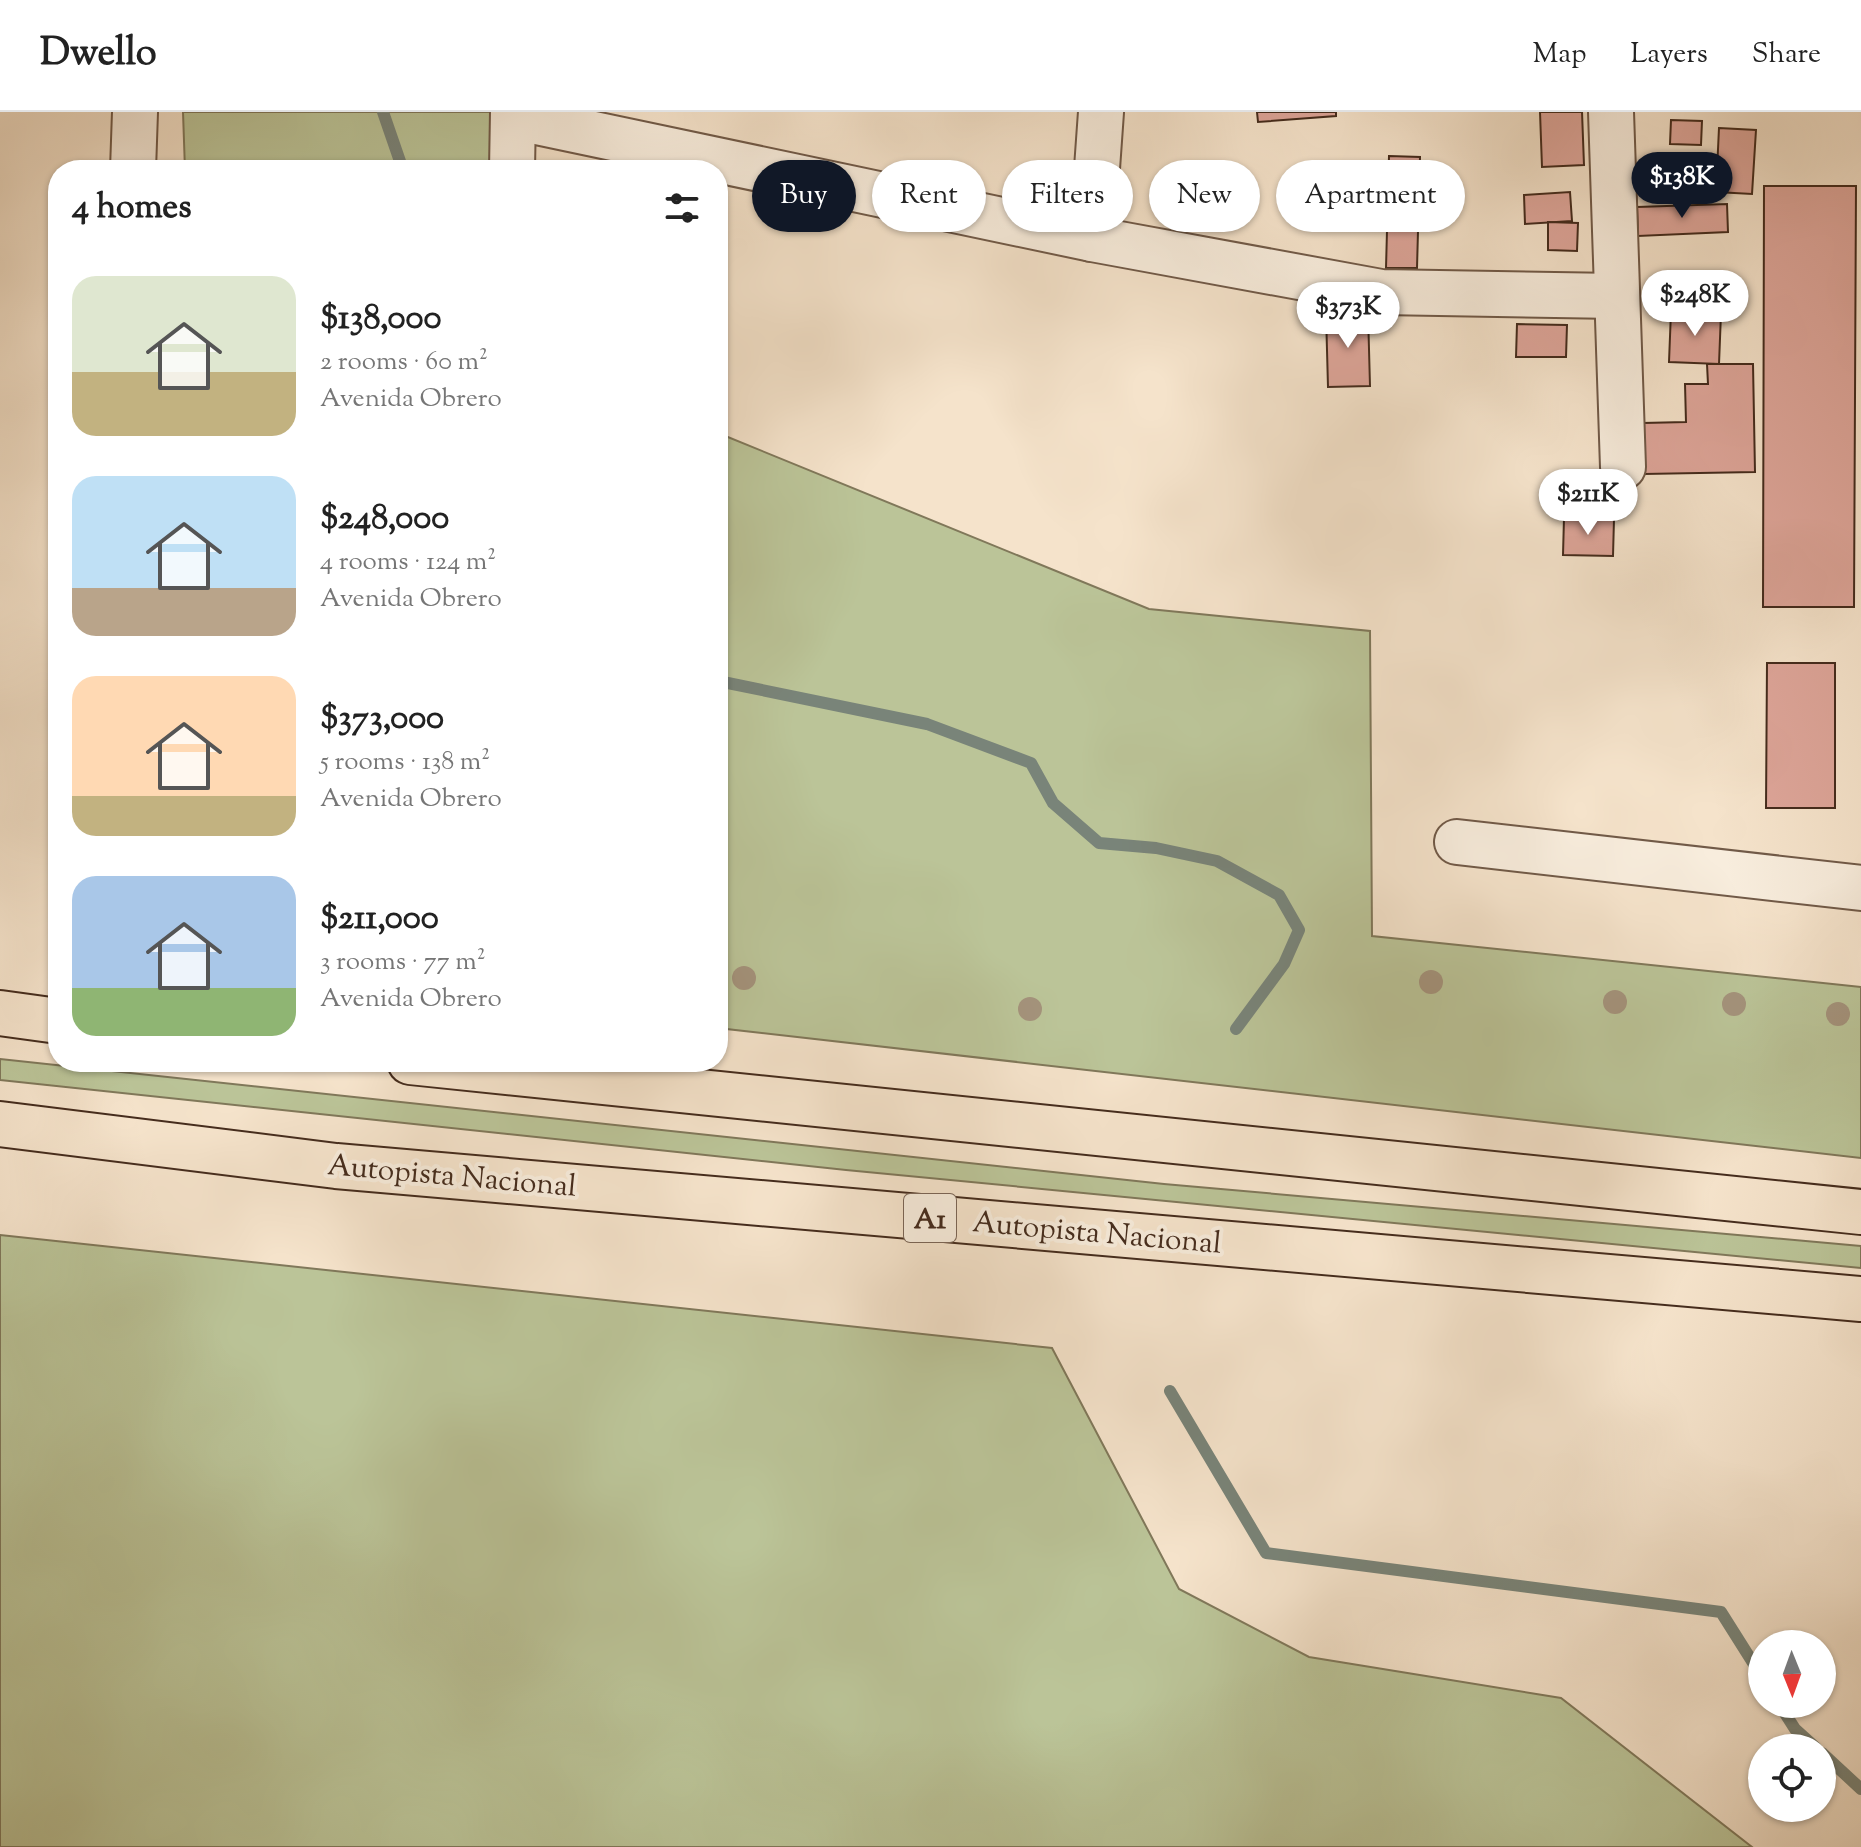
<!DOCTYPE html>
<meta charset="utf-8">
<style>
body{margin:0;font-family:"Sorts Mill Goudy",serif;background:#f2f2f2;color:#222;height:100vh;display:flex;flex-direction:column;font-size:30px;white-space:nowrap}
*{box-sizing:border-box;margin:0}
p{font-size:26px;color:#767676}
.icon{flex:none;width:44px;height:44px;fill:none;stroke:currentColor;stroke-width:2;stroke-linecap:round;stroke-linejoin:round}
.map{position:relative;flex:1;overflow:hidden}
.drawer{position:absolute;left:48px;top:48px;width:680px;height:912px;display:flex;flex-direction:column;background:#fff;border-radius:32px;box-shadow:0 2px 6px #0004}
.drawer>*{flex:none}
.hud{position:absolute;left:752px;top:48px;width:760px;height:72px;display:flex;gap:16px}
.needle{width:52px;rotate:179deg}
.controls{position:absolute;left:1748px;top:1518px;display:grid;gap:16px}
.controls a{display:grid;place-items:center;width:88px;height:88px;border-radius:50%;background:#fff;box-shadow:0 2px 6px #0004;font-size:40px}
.price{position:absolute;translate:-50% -68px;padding:0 18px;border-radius:28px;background:#fff;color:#222;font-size:26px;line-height:52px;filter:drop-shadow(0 2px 4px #0008)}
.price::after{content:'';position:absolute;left:50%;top:48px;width:24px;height:18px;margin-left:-12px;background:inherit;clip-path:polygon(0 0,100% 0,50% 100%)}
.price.current{background:#111827;color:#fff}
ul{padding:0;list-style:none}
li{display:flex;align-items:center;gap:24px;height:200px;padding:0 24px}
li span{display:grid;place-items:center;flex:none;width:224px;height:160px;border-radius:24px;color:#555}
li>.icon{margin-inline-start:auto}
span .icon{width:96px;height:96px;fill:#fffc;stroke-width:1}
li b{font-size:34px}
h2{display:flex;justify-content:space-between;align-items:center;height:96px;padding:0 24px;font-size:34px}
.pill{padding:0 28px;border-radius:36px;background:#fff;box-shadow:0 2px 6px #0004;font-size:28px;line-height:72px}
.pill.current{background:#111827;color:#fff}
header{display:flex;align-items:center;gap:48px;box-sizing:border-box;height:112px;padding:0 40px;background:#fff;border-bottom:2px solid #e0e0e0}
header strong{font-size:38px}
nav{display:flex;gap:44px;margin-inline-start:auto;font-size:28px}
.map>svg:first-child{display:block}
</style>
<header>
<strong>Dwello</strong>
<nav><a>Map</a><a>Layers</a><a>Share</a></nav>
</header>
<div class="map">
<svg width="1861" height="1735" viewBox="0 0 1861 1735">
<rect width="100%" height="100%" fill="#f5e3cb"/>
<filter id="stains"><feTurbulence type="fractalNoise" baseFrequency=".0025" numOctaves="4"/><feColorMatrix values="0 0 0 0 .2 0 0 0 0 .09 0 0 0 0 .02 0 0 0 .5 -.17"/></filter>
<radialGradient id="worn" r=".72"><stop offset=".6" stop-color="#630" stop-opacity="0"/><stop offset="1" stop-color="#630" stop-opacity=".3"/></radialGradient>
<g fill="#bbc498" stroke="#80785a" stroke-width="2">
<path d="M183,0h329v58h-327z"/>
<path d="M718,321l431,176 221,22 2,305 489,51v171l-1143,-130z"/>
<path d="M0,947l1164,125 697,62v22l-1015,-98 -846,-90z"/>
<path d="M0,1123l1052,113 127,241 130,68 252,41 191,149h-1752z"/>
</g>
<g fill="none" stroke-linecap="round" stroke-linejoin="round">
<g stroke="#798479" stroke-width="12">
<path d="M383,0l20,58"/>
<path d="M718,569l209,43 104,39 22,40 46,40 57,5 61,13 62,34 20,35 -15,34 -48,65"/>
<path d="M1170,1279l96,162 455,59 41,65"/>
<path d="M1779,1592l16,25 21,19"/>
<path d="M1822,1641l39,36"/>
</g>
</g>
<g fill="#dda599" stroke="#452c1d" stroke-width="2">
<path d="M1257,0h79v4l-78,6z"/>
<path d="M1540,0h42l2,53 -42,2z"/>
<path d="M1671,8l31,1 -1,24 -31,-1z"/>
<path d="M1719,16l37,2 -4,64 -36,-2z"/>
<path d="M1389,44l31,1 -3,111h-31z"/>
<path d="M1764,74h92l-2,421h-91z"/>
<path d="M1570,80l2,29 -47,3 -1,-29z"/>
<path d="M1727,92l1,28 -90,4 -1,-29z"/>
<path d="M1548,110l30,1 -1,28 -29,-1z"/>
<path d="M1671,199l50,2 -2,51 -50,-2z"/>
<path d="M1368,200l2,74 -42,1 -2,-74z"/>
<path d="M1517,212l50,1 -1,32h-50z"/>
<path d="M1707,252h46l2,108 -111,2 -1,-51 43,-1 -1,-38h23z"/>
<path d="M1564,406l50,1 -1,37 -50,-1z"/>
<path d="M1767,551h68v145h-69z"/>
</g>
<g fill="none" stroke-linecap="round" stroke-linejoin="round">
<g stroke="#715a48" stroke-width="48">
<g id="minor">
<path d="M1611,0l12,355"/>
<path d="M513,5l579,122 289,53 236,4"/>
<path d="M133,58l2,-58"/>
<path d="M512,58l1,-58"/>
<path d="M1092,127l9,-127"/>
<path d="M1457,730l404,46"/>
</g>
</g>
<g stroke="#452c1d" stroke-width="48">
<g id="highway">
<path d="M0,901l58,8"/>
<path d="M410,950l1451,150"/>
<path d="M0,1012l336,42 1525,133"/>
</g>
</g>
<use href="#minor" stroke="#f8eddd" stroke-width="44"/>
<use href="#highway" stroke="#f5e3cb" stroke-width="44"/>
</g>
<g fill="#a4937c">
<circle cx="744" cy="866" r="12"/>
<circle cx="1431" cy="870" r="12"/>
<circle cx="1615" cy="890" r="12"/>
<circle cx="1734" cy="892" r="12"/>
<circle cx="1030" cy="897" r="12"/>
<circle cx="1838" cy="902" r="12"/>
</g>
<g text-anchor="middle" stroke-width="8" stroke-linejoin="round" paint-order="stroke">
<rect fill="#f8eddd" stroke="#7b6657" stroke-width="2" x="904" y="1082" width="52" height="48" rx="6"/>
<g font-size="28" font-weight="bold" fill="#452c1d">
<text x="930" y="1116">A1</text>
</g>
<g font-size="30" fill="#452c1d" stroke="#f8eddd">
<text transform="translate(452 1063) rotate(5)" y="10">Autopista Nacional</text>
<text transform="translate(1097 1120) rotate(5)" y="10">Autopista Nacional</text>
</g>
</g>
<rect width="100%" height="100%" filter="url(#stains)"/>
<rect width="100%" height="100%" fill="url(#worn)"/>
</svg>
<div class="controls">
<a><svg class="needle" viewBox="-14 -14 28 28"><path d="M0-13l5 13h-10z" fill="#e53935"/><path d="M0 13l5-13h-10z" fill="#767676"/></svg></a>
<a><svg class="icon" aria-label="locate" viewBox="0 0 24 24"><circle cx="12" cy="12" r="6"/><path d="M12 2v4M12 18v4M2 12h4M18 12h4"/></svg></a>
</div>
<b class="price current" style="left:1682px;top:108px">$138K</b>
<b class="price" style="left:1695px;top:226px">$248K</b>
<b class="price" style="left:1348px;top:238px">$373K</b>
<b class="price" style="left:1588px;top:425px">$211K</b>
<div class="hud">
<a class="pill current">Buy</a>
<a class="pill">Rent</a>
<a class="pill">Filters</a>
<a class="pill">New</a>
<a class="pill">Apartment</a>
</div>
<section class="drawer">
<h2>4 homes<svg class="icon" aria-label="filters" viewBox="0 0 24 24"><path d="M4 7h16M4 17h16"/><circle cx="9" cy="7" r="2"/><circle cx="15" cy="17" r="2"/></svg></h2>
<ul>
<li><span style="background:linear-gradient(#dfe7d0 60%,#c2b280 0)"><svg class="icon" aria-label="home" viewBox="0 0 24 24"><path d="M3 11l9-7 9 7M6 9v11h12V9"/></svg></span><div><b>$138,000</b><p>2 rooms · 60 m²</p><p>Avenida Obrero</p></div></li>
<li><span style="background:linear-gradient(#bfe0f5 70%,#b9a48a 0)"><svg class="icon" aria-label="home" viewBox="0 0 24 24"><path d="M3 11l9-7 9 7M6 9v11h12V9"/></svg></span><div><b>$248,000</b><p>4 rooms · 124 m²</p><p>Avenida Obrero</p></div></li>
<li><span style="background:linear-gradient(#ffd9b3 75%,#c2b280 0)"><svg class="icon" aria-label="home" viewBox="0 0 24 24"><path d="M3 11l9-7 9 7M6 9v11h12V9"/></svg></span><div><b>$373,000</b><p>5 rooms · 138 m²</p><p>Avenida Obrero</p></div></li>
<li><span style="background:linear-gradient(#a9c7e8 70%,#8fb573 0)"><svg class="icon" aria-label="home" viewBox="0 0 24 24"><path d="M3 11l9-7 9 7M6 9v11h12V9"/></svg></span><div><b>$211,000</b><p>3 rooms · 77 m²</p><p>Avenida Obrero</p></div></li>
</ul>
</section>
</div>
